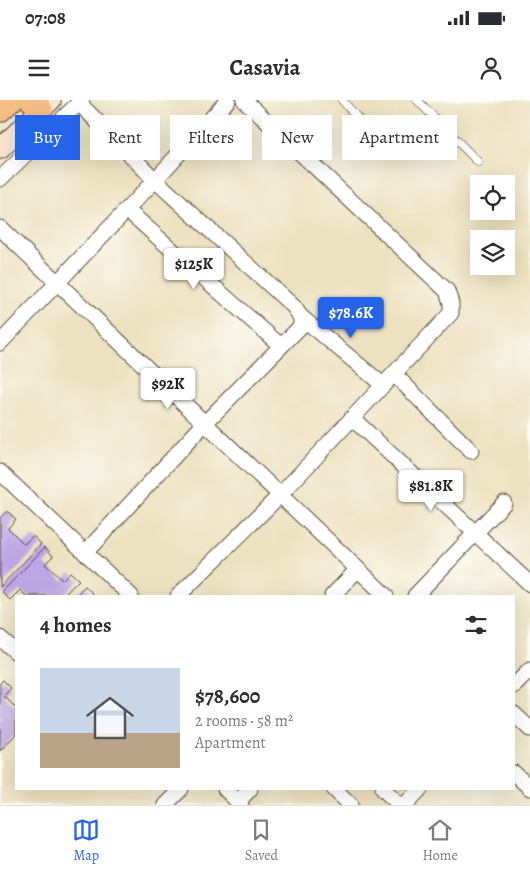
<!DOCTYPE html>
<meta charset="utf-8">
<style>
body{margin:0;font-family:Alegreya,serif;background:#f2f2f3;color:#2b2b33;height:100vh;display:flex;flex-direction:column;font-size:19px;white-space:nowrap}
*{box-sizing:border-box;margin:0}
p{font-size:16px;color:#7c7c81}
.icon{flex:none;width:28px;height:28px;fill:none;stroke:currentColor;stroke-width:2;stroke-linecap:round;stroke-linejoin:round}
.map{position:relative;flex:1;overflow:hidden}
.sheet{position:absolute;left:15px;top:495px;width:500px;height:195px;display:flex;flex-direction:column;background:#fff;border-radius:0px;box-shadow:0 5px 20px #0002}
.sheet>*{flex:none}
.hud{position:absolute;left:15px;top:15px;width:500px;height:45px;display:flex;gap:10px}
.controls{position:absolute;left:470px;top:75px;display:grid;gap:10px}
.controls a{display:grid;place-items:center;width:45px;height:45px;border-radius:0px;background:#fff;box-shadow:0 5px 20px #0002;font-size:25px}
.price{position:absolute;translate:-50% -42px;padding:0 11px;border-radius:5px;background:#fff;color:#222;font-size:16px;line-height:32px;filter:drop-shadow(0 1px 2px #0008)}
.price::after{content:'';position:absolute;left:50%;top:30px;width:15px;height:11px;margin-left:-8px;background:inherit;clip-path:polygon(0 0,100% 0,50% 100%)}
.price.selected{background:#2563eb;color:#fff}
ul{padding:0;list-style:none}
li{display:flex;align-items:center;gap:15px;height:125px;padding:0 25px}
li span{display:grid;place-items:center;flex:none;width:140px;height:100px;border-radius:0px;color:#555}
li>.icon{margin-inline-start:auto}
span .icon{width:60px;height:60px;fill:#fffc;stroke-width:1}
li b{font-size:21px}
h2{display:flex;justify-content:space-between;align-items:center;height:60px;padding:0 25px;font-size:21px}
.chip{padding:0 18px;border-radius:0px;background:#fff;box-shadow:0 5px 20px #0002;font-size:18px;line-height:45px}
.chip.selected{background:#2563eb;color:#fff}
.status{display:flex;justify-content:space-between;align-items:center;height:35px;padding:0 25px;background:#fff;direction:ltr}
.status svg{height:14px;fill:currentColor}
header{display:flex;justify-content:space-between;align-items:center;height:65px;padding:0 25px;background:#fff;font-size:22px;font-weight:600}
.tab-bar{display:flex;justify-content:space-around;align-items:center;height:70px;border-top:1px solid #e1e1e2;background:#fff;font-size:14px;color:#7c7c81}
.tab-bar a{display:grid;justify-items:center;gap:2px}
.tab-bar .selected{color:#2563eb}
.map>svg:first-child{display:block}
</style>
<div class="status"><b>07:08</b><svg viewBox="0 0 49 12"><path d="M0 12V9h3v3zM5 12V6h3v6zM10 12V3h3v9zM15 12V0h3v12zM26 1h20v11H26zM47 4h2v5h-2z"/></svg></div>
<header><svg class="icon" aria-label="menu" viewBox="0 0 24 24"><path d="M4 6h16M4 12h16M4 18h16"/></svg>Casavia<svg class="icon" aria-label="person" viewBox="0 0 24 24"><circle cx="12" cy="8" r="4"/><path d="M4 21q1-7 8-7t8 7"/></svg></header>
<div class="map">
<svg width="530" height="705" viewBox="0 0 530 705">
<rect width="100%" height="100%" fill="#fdfcf7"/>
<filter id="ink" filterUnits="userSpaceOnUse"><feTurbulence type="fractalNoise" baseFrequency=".02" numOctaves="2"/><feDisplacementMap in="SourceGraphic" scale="10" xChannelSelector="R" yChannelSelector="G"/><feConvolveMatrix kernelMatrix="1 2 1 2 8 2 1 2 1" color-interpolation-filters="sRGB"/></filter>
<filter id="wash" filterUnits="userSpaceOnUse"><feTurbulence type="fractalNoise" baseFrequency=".0096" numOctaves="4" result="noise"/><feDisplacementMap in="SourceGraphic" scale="20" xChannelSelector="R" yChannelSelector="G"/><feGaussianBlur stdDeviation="1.12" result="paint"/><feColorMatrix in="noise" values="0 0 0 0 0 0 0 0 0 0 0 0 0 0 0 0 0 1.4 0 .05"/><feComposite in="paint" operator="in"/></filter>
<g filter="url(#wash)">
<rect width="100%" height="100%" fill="#ece1c0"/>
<g id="blocks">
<g fill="#bca6e5">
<path d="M7,411l9,8 -8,9 16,16 9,-8 8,8 -41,43v-69z"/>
<path d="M45,447l8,9 -8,8 17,16 8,-8 9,8 -16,16h-37l-6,-6 -10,10 -8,-8z"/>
<path d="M85,486l8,8 -1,2h-17z"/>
<path d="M3,580l8,8 -7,8 12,12v26l-16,17v-68z"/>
</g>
</g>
</g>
<g filter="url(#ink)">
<use href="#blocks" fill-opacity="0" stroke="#564536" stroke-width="1"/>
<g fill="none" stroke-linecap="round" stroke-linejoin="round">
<g stroke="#564536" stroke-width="9">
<g id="service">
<path d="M342,0l18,21 32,24 60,-9"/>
<path d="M417,0l61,62"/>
</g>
</g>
<g stroke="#564536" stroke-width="17">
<g id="minor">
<path d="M79,3l76,77 139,127 6,9 2,9 -98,99 -119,129"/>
<path d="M0,79l82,-79"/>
<path d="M127,110l154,136"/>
<path d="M0,128l386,368"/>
<path d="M300,216l83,69"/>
<path d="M0,243l155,-163 73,-80"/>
<path d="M394,274l77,77"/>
<path d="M352,318l178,166"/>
<path d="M0,372l131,124"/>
<path d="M178,496l101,-100 172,-183v-10l-4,-12 -203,-191"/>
<path d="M332,496l25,-26"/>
<path d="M415,496l89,-93"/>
<path d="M0,538l16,14"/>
<path d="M514,586l16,-16"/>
<path d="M514,614l16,15"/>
<path d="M514,673l16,15"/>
<path d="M225,689l16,16"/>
<path d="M334,689l17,16"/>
<path d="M383,689l17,16"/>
<path d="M238,702l12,-13"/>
<path d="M165,705l16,-16"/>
<path d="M405,705l15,-16"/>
</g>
</g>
<g stroke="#564536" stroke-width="22">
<path id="secondary" d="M0,49l51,-49"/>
</g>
<g stroke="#564536" stroke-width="24">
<g id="primary">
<path d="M31,0l10,9"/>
<path d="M0,11l12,-11"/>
</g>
</g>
<use href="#service" stroke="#fff" stroke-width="8"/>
<use href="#minor" stroke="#fff" stroke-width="15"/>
<use href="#secondary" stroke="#fbe5cf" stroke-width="20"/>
<use href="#primary" stroke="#f5be86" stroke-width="22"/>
</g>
</g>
</svg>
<div class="controls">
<a><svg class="icon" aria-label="locate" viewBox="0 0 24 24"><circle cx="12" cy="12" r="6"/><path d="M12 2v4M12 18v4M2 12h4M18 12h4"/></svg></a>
<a><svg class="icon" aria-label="layers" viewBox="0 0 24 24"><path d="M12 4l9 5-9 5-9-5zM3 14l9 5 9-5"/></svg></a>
</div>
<b class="price" style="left:194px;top:190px">$125K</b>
<b class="price selected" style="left:351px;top:239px">$78.6K</b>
<b class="price" style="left:168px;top:310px">$92K</b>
<b class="price" style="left:431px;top:412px">$81.8K</b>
<div class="hud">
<a class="chip selected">Buy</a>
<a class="chip">Rent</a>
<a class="chip">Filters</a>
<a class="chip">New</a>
<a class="chip">Apartment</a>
</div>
<section class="sheet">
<h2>4 homes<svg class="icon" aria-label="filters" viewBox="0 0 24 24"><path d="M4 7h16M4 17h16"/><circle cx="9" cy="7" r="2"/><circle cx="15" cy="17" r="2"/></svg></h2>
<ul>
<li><span style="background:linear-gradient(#c9d6e8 65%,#b9a48a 0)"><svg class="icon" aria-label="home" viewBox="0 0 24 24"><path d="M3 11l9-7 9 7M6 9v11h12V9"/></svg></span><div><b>$78,600</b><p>2 rooms · 58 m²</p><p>Apartment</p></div></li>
</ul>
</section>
</div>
<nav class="tab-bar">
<a class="selected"><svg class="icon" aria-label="map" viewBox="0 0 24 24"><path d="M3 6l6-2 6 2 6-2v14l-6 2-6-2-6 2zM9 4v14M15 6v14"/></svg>Map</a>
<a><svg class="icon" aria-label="saved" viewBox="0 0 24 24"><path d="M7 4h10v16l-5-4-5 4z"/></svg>Saved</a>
<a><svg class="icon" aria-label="home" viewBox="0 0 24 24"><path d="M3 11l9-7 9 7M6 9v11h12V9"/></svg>Home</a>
</nav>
